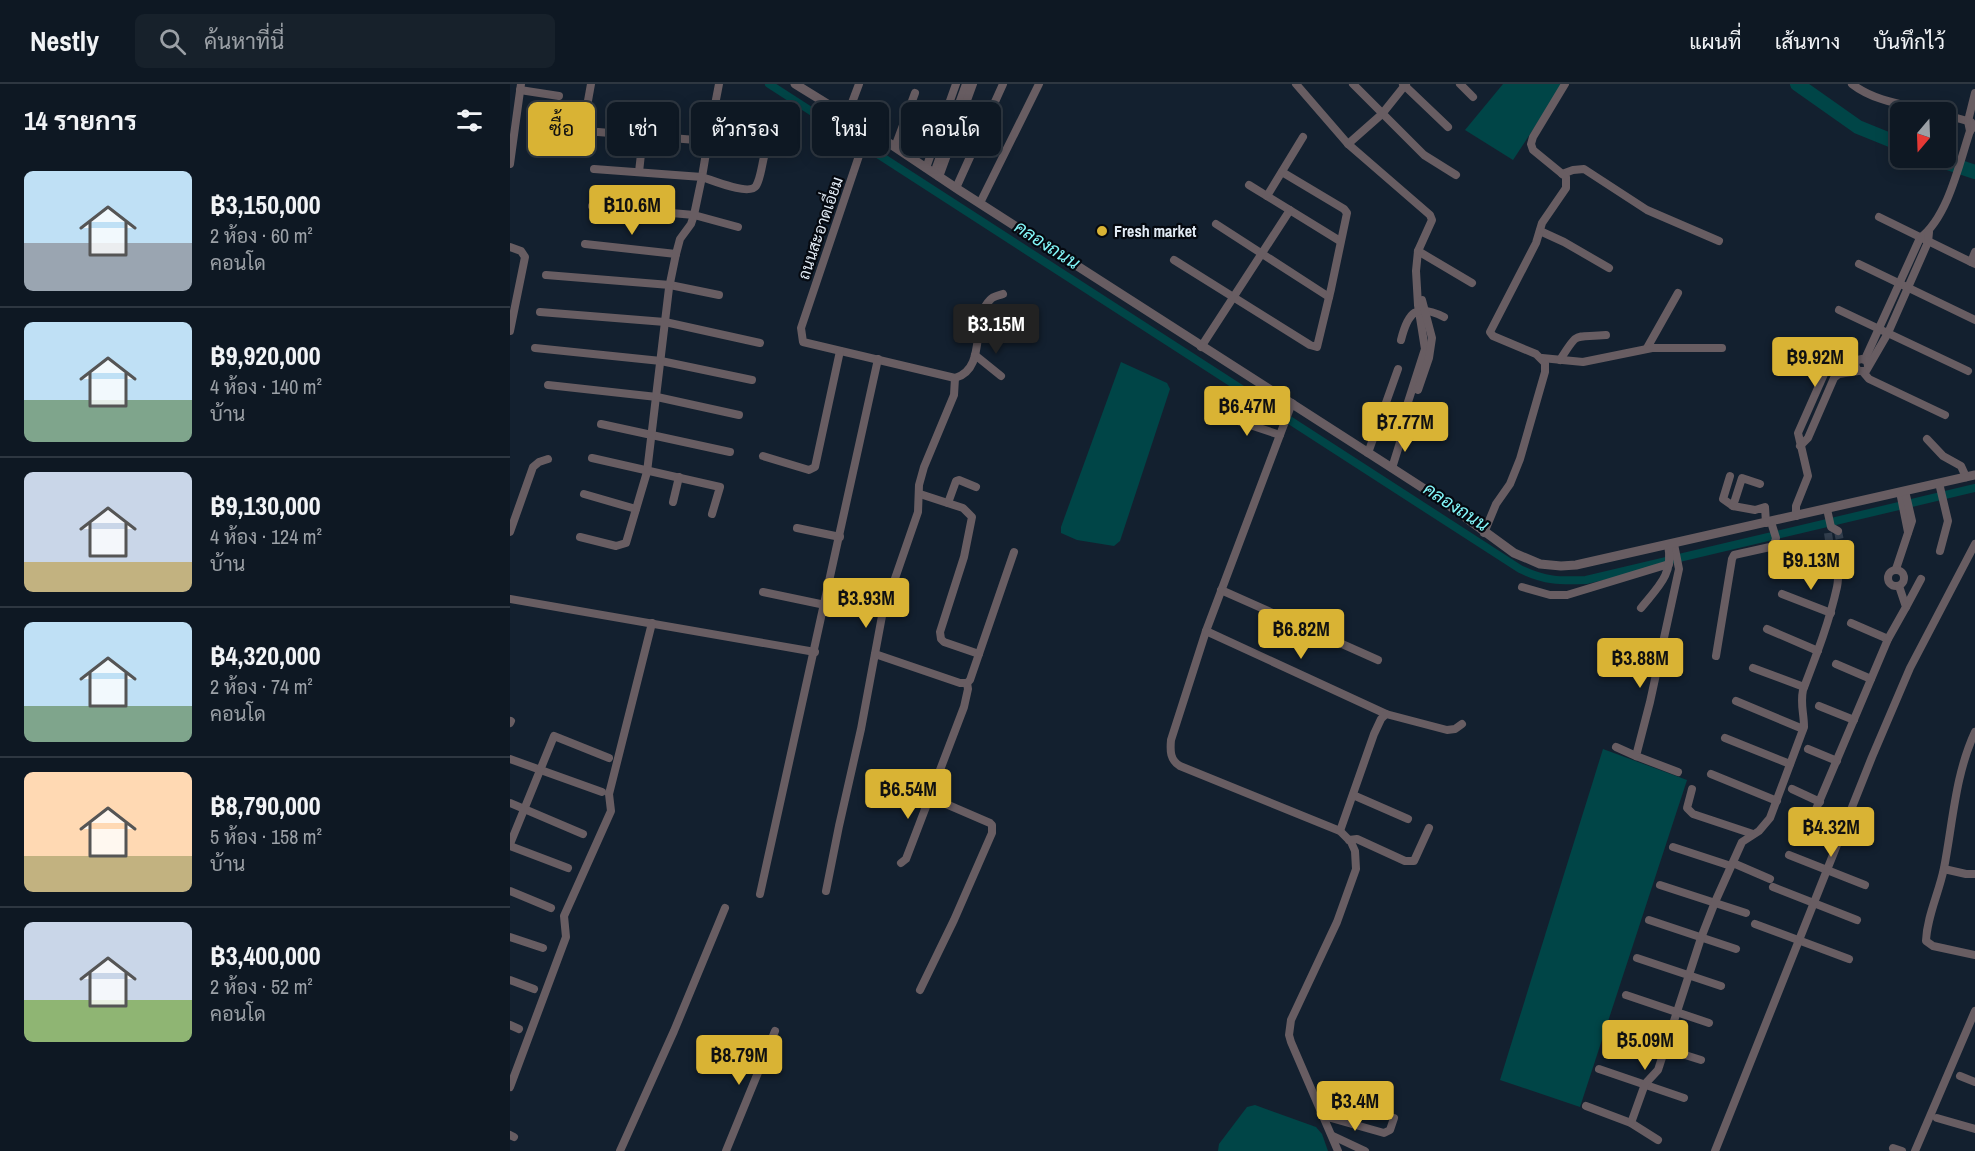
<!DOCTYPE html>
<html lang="th">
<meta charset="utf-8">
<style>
body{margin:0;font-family:"Archivo Narrow",Sarabun,sans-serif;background:#17212b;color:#f1f3f6;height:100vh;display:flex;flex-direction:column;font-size:22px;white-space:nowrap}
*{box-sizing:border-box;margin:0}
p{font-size:20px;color:#9ba0a6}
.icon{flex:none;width:33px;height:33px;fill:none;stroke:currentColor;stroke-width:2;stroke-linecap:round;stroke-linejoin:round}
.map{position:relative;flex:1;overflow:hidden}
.drawer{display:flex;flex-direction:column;background:#0e1823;width:510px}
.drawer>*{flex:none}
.guide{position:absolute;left:18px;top:18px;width:570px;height:54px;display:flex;gap:12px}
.needle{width:39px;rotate:199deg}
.tools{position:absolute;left:1380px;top:18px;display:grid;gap:12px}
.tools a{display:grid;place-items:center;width:66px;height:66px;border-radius:9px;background:#0e1823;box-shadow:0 3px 15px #0003,0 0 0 2px #2e3741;font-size:30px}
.price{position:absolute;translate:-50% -51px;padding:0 14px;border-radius:6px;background:#d9b334;color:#111;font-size:20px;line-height:39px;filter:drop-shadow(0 2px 3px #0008)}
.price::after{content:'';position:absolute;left:50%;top:36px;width:18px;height:14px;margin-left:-9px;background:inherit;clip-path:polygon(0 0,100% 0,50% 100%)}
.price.active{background:#222;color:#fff}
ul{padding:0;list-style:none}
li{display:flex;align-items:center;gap:18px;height:150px;padding:0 24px}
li+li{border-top:2px solid #2e3741}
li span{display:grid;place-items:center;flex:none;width:168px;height:120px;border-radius:9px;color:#555}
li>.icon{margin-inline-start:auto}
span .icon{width:72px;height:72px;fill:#fffc;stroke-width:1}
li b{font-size:26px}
h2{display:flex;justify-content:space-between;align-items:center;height:72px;padding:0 24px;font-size:26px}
.pill{padding:0 21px;border-radius:9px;background:#0e1823;box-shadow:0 3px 15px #0003,0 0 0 2px #2e3741;font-size:21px;line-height:54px}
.pill.active{background:#d9b334;color:#111}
header{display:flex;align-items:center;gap:36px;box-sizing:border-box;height:84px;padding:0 30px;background:#0e1823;border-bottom:2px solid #2e3741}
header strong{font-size:28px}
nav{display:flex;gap:33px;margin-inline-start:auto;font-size:21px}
.search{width:420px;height:54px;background:#17212b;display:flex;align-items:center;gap:15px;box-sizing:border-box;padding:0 21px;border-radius:9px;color:#9ba0a6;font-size:22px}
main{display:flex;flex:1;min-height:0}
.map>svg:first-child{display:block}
</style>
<header>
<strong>Nestly</strong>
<div class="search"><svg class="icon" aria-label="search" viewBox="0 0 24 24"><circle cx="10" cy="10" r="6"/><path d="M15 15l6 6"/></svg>ค้นหาที่นี่</div>
<nav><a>แผนที่</a><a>เส้นทาง</a><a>บันทึกไว้</a></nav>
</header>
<main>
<section class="drawer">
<h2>14 รายการ<svg class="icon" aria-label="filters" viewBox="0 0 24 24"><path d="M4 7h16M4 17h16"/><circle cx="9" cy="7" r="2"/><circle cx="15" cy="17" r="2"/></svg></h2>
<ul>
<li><span style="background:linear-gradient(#bfe0f5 60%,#9aa5b1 0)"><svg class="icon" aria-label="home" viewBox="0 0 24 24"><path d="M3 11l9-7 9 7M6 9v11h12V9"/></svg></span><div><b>฿3,150,000</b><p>2 ห้อง · 60 m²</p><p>คอนโด</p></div></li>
<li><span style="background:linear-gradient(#bfe0f5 65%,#7fa58c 0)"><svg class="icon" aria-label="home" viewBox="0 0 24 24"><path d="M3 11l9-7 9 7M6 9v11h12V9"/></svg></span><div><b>฿9,920,000</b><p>4 ห้อง · 140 m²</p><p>บ้าน</p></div></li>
<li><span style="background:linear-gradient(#c9d6e8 75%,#c2b280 0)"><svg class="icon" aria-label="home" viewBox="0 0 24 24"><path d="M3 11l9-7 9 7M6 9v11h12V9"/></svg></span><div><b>฿9,130,000</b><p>4 ห้อง · 124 m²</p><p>บ้าน</p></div></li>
<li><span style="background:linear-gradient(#bfe0f5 70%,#7fa58c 0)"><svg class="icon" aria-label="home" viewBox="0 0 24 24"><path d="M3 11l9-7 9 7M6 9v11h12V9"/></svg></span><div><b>฿4,320,000</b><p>2 ห้อง · 74 m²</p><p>คอนโด</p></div></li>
<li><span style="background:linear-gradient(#ffd9b3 70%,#c2b280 0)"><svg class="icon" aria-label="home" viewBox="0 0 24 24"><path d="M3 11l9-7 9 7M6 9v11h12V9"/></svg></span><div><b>฿8,790,000</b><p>5 ห้อง · 158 m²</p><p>บ้าน</p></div></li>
<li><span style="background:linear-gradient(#c9d6e8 65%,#8fb573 0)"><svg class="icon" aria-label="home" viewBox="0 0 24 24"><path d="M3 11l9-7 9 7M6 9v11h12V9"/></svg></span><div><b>฿3,400,000</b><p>2 ห้อง · 52 m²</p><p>คอนโด</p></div></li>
</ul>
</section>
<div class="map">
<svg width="1465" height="1067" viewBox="0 0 1465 1067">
<rect width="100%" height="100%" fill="#13202f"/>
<g fill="#004547">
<path d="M993,0h60l-50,76 -48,-30z"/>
<path d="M611,278l46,21 3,6 -50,152 -6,5 -37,-6 -16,-7v-6z"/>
<path d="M1093,665l84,31 -107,327 -80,-27z"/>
<path d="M745,1021l61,22 6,7 6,17h-110l1,-7 28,-37z"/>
</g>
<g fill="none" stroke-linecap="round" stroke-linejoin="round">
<path stroke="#004547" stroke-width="8" d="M259,0l751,485c25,12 39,12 66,11l389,-92"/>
<g stroke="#004547" stroke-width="14">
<path d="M1287,0l61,43 42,17"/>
<path d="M1423,74l42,14"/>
</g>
<g stroke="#323e4d" stroke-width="8" stroke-dasharray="8 4" stroke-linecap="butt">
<path d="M1328,447l3,15"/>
<path d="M1318,449l2,14"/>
</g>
<g stroke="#685d62" stroke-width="8">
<path d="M786,0l52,60 82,71 2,5 -14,31 -2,20 2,34 7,44 -25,78"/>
<path d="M843,0l71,71 32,20"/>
<path d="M893,0l45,43"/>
<path d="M950,0l13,13"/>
<path d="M1342,0c23,18 55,21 83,28"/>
<path d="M10,6l39,6"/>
<path d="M1436,31l25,7"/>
<path d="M337,32l12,-32"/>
<path d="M358,45l-67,199 2,14 152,36c33,-9 15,-59 35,-78 3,-4 8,-4 13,-6"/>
<path d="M1460,47l-2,-10 7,-28"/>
<path d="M88,48l110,9 11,-57"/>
<path d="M198,57l57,12c-3,10 -4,25 -9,33 -7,10 -44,-6 -54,-9z"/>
<path d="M838,60l34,-30 24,-30"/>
<path d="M70,61l11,-61"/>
<path d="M385,63l20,-54"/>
<path d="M0,80l11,-80"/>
<path d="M416,84l30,-84"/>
<path d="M129,88l4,-36"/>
<path d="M424,89l32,-89"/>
<path d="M1052,90l11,-4 11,-1 63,41 72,31"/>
<path d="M429,93l34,-93"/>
<path d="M739,101l91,56"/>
<path d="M446,104l47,-104"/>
<path d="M757,112l36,-59"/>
<path d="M470,119l59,-119"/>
<path d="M82,122l102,9 44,12"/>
<path d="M1369,133l96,47"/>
<path d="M706,140l113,73"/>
<path d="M1030,147l24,11 45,26"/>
<path d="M75,160l91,10"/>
<path d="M0,163l11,4 4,6 -15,74"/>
<path d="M908,167l54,32"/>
<path d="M664,176l136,85 7,2 14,-58 16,-76 -3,-4 -62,-37"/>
<path d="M1461,178l4,-10"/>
<path d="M1349,180l116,56"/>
<path d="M36,191l124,10 49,10"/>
<path d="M1329,226l129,61"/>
<path d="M30,228l125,10 95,21"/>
<path d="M891,256c7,-28 15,-37 43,-23"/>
<path d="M691,263l89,-137"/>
<path d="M25,264l126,13 91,19"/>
<path d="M1137,264l31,-55"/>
<path d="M465,271l26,21"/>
<path d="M1308,271l14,10"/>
<path d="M1032,274l41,4 69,-14h70"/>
<path d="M1355,275l55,-121c28,-21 39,-74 50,-107l5,-6"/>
<path d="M1050,276c19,-30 13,-22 46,-25"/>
<path d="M1358,282l-1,-5 -5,-2 -5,1 -2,5 3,6h8l22,-38 40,-91 1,-10"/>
<path d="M1353,288l6,7 76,36"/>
<path d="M38,301l109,12 82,18"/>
<path d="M908,306l11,-32 3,-20 -10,-38"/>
<path d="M782,319l-86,228 -35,109c-1,11 -1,20 9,26l160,65 11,11 4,9 1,18 -19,53 -46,98 -2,15 2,7 47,109"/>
<path d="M713,332l57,19"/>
<path d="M91,340l129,28"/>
<path d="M1417,355l16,17 18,10 5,11"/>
<path d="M1290,362l8,-8 26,-60 5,-4 19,-3"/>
<path d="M858,369l30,-84"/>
<path d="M253,372l46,14 6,-3 25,-116"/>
<path d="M82,374l128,29 -8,27"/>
<path d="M882,384l10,-32"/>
<path d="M1220,392l-7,23 10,7"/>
<path d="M1429,399l9,38 -8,30"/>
<path d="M1250,400l-18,-6 -9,28 22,4 10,-3 1,16"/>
<path d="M1390,408l8,40"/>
<path d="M74,410l52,15"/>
<path d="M410,410l43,14 9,9 -8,40 -24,75 1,7 3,3 35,12"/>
<path d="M163,418l6,-25"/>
<path d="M438,419l8,-22 3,-1 17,7"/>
<path d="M1317,425l4,18 7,4"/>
<path d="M1286,432v-10l12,-30 -10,-43 27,-61c8,-9 18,-13 30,-10"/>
<path d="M287,444l43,9"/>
<path d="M0,448l23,-65 6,-5 9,-3"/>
<path d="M974,449l12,-29 14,-20 10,-25 25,-87v-9l-9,-9 -43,-18 -3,-4 46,-89 6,-20 24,-35v-11l-33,-27 -2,-6 2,-7 32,-53"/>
<path d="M70,453l36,9 10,-3 21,-71 22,-184 7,-34 4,-15 11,-15 3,-9 8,-38 -108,-8"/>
<path d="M1164,460l5,25 -29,133 -14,54 42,16"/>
<path d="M1320,463l8,6"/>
<path d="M1286,474l44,16"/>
<path d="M1386,485l16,-48 -7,-30"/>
<circle cx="1386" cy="494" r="8"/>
<path d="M1012,503l28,8h17l102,-31"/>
<path d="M711,506l157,70"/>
<path d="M253,508l62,13"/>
<path d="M1272,510l49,19"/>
<path d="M0,515l305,53"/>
<path d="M1396,523l15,-28"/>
<path d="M1131,524c17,-21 33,-34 27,-63"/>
<path d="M1341,539l37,16"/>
<path d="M1257,545l51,22"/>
<path d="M696,547l180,83"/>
<path d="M365,570l85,29h7l3,-3 44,-128"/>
<path d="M1206,572l16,-97 2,-4 36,-8 4,-2 2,-7 -5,-16"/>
<path d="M1326,580l35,15"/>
<path d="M1243,584l51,19"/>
<path d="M1226,617l67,28"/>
<path d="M1309,622l35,14"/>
<path d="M0,639l1,-2"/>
<path d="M1465,648c-20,43 -22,90 -31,136 -5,25 -17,48 -18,73l7,5 42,9"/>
<path d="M1215,654l65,26"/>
<path d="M1106,663l20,9"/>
<path d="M1298,665l29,12"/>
<path d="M0,675l92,33"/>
<path d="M1201,690l66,27"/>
<path d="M1182,705l-5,19 6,6 60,20"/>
<path d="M1282,705l28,13"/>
<path d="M843,711l55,24"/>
<path d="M0,719l73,31"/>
<path d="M1301,737l77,-182 18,-32 -7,-21"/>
<path d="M830,747l34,-97 7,-15 5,-5 61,16 8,-1 7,-5"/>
<path d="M839,756l8,-1 48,22h9l15,-33"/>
<path d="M0,760l44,-108 55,22"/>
<path d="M0,762l58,22"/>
<path d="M1163,763l58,19"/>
<path d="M1279,771l76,30"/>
<path d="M391,779l5,-4 26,-68"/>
<path d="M1223,779l37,16"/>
<path d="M1434,785l22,5h9"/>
<path d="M1150,801l86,28"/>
<path d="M1263,803l84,33"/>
<path d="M0,807l41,17"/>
<path d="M316,807l13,-65 22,-97 21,-113 36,-104 1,-27 5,-18 30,-72 1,-17"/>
<path d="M250,810l118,-535"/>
<path d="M1139,836l87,29"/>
<path d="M1245,840l94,35"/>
<path d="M0,853l33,11"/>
<path d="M1127,874l84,28"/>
<path d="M0,896l24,9"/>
<path d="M410,906l34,-70 38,-87v-8l-2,-2 -51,-22 -7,-10 32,-84 4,-18 -1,-6"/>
<path d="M1116,911l83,28"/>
<path d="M0,941l9,4"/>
<path d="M1102,948l89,28"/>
<path d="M1089,985l85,29"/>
<path d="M1450,992l15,6"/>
<path d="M0,1003l56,-150 -2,-21 47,-105 -2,-17 43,-171"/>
<path d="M1076,1022l45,17 27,17"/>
<path d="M814,1032l60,17 6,-3 4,-12"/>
<path d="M1427,1034l38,11"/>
<path d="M1121,1039l14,-39 13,-14 43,-132 14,-36 27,-60 17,-11 11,-13 34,-91c0,-14 -4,-23 -1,-37 13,-34 26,-67 34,-103 3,-14 -1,-29 4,-41"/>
<path d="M0,1051l4,2"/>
<path d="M823,1052l32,15"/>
<path d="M1383,1064l9,3"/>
<path d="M110,1067l54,-120 51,-123"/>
<path d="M216,1067l49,-120"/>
<path d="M1205,1067l157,-394 38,-89 65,-124"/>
<path d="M1405,1067l60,-140"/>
</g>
<path stroke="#685d62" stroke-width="9" d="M285,0l73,45 91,61 433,278 51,33 71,52 26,11 21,2 15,-1 399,-90"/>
</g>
<circle fill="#d9b334" stroke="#050910" stroke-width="2" cx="592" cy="147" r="6"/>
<g text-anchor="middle" stroke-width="4.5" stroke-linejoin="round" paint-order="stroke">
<g font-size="16" fill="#e1eaf4" stroke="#050910">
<text transform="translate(310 144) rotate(-71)" y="6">ถนนสะอาดเอี่ยม</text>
</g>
<g font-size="16" font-weight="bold" fill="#e1eaf4" stroke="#050910" text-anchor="start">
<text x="604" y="153">Fresh market</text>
</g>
<g font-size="18" font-style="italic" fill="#84f9fb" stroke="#050910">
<text transform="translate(537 161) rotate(33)" y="6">คลองถนน</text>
<text transform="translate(946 423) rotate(33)" y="6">คลองถนน</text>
</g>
</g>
</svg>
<div class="tools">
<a><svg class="needle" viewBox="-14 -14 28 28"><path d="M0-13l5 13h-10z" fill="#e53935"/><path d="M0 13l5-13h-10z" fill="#9ba0a6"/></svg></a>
</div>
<b class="price" style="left:122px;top:152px">฿10.6M</b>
<b class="price active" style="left:486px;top:271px">฿3.15M</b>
<b class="price" style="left:1305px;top:304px">฿9.92M</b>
<b class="price" style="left:737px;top:353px">฿6.47M</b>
<b class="price" style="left:895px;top:369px">฿7.77M</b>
<b class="price" style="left:1301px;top:507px">฿9.13M</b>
<b class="price" style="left:356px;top:545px">฿3.93M</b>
<b class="price" style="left:791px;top:576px">฿6.82M</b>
<b class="price" style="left:1130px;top:605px">฿3.88M</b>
<b class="price" style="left:398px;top:736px">฿6.54M</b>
<b class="price" style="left:1321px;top:774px">฿4.32M</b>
<b class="price" style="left:1135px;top:987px">฿5.09M</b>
<b class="price" style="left:229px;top:1002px">฿8.79M</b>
<b class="price" style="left:845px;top:1048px">฿3.4M</b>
<div class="guide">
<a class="pill active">ซื้อ</a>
<a class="pill">เช่า</a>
<a class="pill">ตัวกรอง</a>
<a class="pill">ใหม่</a>
<a class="pill">คอนโด</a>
</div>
</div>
</main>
